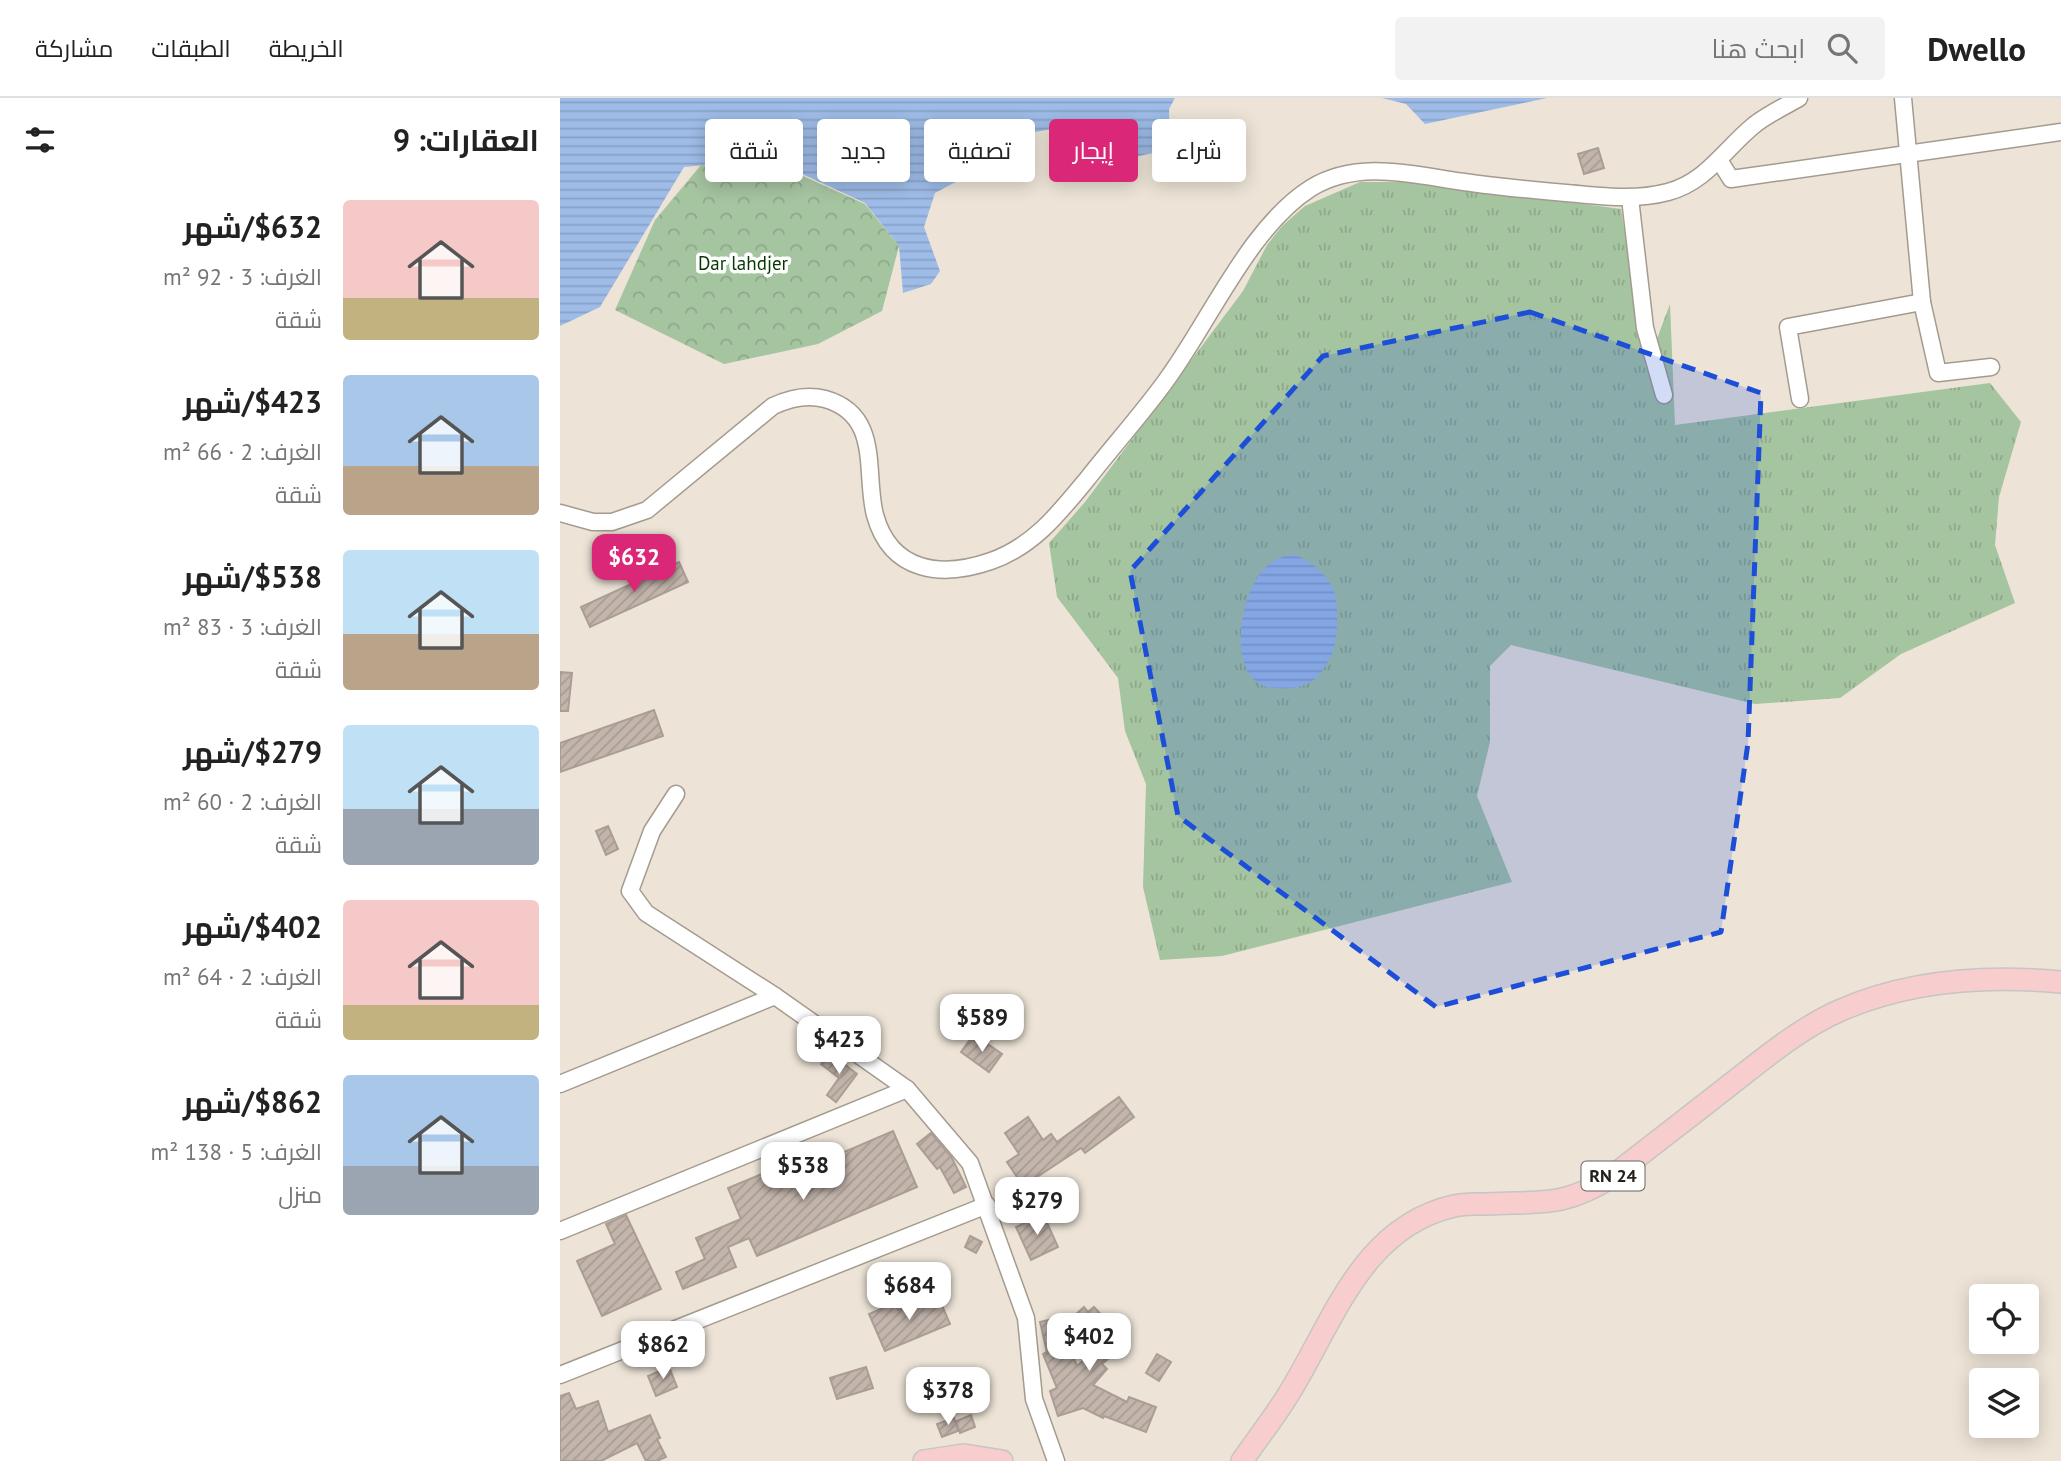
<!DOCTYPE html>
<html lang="ar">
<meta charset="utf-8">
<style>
body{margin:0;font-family:"PT Sans",Cairo,sans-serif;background:#f2f2f2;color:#222;direction:rtl;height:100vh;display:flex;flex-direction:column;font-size:26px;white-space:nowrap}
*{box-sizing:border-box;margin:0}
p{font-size:23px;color:#767676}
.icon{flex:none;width:38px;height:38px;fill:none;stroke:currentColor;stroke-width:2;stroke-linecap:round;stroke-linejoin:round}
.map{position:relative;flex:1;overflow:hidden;direction:ltr}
.side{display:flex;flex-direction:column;background:#fff;width:560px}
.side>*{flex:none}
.top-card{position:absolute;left:21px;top:21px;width:665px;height:63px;direction:rtl;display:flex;gap:14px}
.tools{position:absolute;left:1409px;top:1186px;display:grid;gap:14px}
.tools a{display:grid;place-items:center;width:70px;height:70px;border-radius:7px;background:#fff;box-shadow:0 4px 18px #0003;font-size:35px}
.price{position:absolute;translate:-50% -60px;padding:0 16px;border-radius:14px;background:#fff;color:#222;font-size:23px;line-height:46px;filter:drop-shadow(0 2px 4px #0008)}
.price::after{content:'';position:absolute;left:50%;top:42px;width:21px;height:16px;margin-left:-10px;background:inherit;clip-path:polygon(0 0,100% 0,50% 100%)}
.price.on{background:#db2777;color:#fff}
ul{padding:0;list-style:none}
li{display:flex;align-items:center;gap:21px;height:175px;padding:0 21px}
li span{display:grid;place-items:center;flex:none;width:196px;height:140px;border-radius:7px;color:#555}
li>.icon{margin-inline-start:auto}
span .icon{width:84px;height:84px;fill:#fffc;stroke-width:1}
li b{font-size:30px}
h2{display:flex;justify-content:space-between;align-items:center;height:84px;padding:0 21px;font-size:30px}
.chip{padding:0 24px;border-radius:7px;background:#fff;box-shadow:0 4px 18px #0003;font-size:24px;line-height:63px}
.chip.on{background:#db2777;color:#fff}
header{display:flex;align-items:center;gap:42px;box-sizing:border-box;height:98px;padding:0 35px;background:#fff;border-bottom:2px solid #e0e0e0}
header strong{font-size:33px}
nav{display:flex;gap:38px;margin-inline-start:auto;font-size:24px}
.search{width:490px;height:63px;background:#f2f2f2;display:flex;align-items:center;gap:18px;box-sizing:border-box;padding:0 24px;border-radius:7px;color:#767676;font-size:26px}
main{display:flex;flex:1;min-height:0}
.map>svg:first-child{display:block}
</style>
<header>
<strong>Dwello</strong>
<div class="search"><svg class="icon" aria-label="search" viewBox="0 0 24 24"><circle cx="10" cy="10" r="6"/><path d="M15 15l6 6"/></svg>ابحث هنا</div>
<nav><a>الخريطة</a><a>الطبقات</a><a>مشاركة</a></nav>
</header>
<main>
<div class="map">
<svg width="1501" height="1363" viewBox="0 0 1501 1363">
<defs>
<pattern id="grass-tufts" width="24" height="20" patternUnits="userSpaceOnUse" patternTransform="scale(1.75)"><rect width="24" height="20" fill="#a5c4a0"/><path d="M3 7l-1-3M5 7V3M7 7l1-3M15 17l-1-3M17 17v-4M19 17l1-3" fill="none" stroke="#8ea889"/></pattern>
<pattern id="forest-crowns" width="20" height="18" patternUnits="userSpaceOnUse" patternTransform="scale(1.75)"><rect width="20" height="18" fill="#a5c4a0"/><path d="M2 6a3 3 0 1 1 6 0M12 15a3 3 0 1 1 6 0" fill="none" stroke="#8ea889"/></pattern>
<pattern id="water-rules" width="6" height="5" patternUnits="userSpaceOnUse" patternTransform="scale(1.75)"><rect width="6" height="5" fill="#9ebce7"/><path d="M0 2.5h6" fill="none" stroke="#88a1c6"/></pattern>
<pattern id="building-hatch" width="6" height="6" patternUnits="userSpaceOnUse" patternTransform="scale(1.75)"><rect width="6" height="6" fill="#c3b5ac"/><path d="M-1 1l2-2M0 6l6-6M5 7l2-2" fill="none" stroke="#a79b93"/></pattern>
</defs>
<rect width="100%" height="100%" fill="#ede4d7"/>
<path fill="url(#grass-tufts)" d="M800,84h57l204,27 25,159 24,-64 5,121 315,-42 31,39 -22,75 -4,48 20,58 -114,51 -61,44 -85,6 -244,-59 -21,21v76l-13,54 35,86 -290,74 -62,4 -17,-73 3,-103 -21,-53 -7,-53 -61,-81 -8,-54 36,-41 158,-211 24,-46 15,-19 23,-20z"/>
<path fill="url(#forest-crowns)" d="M141,67l93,7 71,32 34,42 -17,65 -64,33 -94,20 -109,-54 40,-90z"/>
<g fill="url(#water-rules)">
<path d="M0,0h615l-6,11 1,33 -8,9 -50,11 -18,-10 -25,-26 -45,8 -27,26 -62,33 -11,34 16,44 -9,13 -28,9 -4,-47 -34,-43 -95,-44 -86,8 -84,140 -40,19z"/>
<path d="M822,0h165l-122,26 -19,-20z"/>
<path d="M733,456c17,6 35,20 42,39 3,10 3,49 -2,58 -3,8 -11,22 -17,27 -10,10 -28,11 -41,10 -52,-2 -36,-96 -10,-120 8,-8 17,-12 28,-14z"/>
</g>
<g fill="url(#building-hatch)" stroke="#aa9d94" stroke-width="2">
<path d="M1038,50l6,20 -20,6 -6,-20z"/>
<path d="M119,464l9,20 -98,45 -9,-20z"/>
<path d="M0,574l12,1 -4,38h-8z"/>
<path d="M94,612l9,26 -103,36v-29z"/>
<path d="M48,728l10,23 -12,6 -10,-24z"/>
<path d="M411,940l8,6 3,-4 20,14 -13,18 -28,-20z"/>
<path d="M270,955l27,21 -21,28 -9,-7 12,-17 -18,-14z"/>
<path d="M559,999l15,20 -49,36 -4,-5 -58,38 -16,-24 12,-8 -14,-21 23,-16 15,23 8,-6 6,8z"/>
<path d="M333,1033l24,56 -160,69 -8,-18 -21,9 8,20 -53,22 -7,-17 29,-13 -9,-21 45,-19 -13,-31 82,-34 4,11z"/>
<path d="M371,1035l21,25 14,29 -12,6 -14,-26 -3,2 -20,-25z"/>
<path d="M483,1116l15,33 -27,13 -15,-33z"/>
<path d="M66,1117l35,74 -59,27 -25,-55 38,-17 -9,-20z"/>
<path d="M410,1138l12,6 -6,11 -11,-6z"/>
<path d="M377,1196l13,30 -65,27 -16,-37 26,-11 3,7z"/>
<path d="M524,1209l4,5 6,-5 33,36 -25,21 5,5 -14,16 34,17 2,-5 27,10 -10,25 -42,-16 -1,2 -20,-10 -25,8 -8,-25 7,-3 -14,-34 4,-2 -7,-30 21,-5 5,22 11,27 23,-20 -26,-30z"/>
<path d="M597,1256l14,8 -12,19 -13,-8z"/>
<path d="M109,1269l8,20 -21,9 -8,-20z"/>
<path d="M306,1269l7,21 -36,11 -7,-21z"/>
<path d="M9,1295l7,16 22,-8 10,31 42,-17 10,23 -3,1 9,18 -9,4h-11l-9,-18 -36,18h-41v-65z"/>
<path d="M411,1317l4,12 -15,6 -4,-12z"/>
<path d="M394,1320l4,13 -16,6 -5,-13z"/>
</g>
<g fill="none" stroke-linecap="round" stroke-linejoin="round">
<g stroke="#a49b8f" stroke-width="19">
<g id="minor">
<path d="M1343,0l19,204 16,71 53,-6"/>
<path d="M1159,62l12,19 330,-47"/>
<path d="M1070,100l15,130 19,67"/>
<path d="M1240,301l-12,-72 134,-25"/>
<path d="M0,415l33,9h19l35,-12 126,-104c17,-8 34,-12 52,-7 57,16 39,74 50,116 16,58 67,63 116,46 43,-15 69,-49 97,-83 25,-32 53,-63 77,-96 44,-59 84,-155 146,-194 47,-29 103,-13 153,-6 34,5 68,8 102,11 35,3 68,8 102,-1 38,-10 56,-42 85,-66 13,-11 31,-19 46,-28"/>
<path d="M116,696l-24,37 -22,60 16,22 129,83 132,93 63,74 56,155 8,81 22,62"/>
<path d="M0,986l215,-88"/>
<path d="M0,1133l347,-142"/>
<path d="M0,1277l427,-170"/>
</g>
</g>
<g stroke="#c6c5c4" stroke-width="24">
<g id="major">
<path d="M364,1363l40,-6 38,6"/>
<path d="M682,1363c15,-22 32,-43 46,-66 45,-72 73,-168 166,-189 10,-3 22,-2 32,-2 56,-3 77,4 127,-28 39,-31 79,-61 118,-92 35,-27 69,-56 110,-74 69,-30 146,-35 220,-28"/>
</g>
</g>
<use href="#minor" stroke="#fff" stroke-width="16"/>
<use href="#major" stroke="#f8cdce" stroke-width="21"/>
</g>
<path fill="#1d4ed8" fill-opacity="0.2" stroke="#1d4ed8" stroke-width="5" stroke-dasharray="14 9" stroke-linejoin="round" d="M970,214l231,81 -13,350 -27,189 -285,75 -258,-191 -48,-245 193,-215z"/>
<g text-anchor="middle" stroke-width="7" stroke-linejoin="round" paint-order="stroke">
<rect fill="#fff" stroke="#666460" stroke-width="2" x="1021.5" y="1063.5" width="63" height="29" rx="5"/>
<g font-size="18" font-weight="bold" fill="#24211c">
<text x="1053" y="1084">RN 24</text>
</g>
<g font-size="19" fill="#063901" stroke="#fff">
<text x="183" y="172">Dar lahdjer</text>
</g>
</g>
</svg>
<div class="tools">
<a><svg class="icon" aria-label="locate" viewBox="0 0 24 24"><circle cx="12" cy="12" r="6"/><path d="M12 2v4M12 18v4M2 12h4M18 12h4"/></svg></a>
<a><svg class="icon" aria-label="layers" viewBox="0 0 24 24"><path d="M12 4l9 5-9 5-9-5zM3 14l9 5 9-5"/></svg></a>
</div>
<b class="price on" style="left:74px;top:496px">$632</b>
<b class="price" style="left:422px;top:956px">$589</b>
<b class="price" style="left:279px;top:978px">$423</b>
<b class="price" style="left:243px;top:1104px">$538</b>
<b class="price" style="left:477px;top:1139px">$279</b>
<b class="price" style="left:349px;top:1224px">$684</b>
<b class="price" style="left:529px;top:1275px">$402</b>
<b class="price" style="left:103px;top:1283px">$862</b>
<b class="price" style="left:388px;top:1329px">$378</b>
<div class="top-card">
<a class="chip">شراء</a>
<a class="chip on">إيجار</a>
<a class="chip">تصفية</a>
<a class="chip">جديد</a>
<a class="chip">شقة</a>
</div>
</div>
<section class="side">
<h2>العقارات: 9<svg class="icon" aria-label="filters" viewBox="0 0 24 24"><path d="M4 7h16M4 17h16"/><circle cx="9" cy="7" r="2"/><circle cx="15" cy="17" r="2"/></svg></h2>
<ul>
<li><span style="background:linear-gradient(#f6c9c9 70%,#c2b280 0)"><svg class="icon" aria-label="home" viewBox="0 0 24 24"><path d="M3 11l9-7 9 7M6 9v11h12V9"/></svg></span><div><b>$632/شهر</b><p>الغرف: 3 · 92 m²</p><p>شقة</p></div></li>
<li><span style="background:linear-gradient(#a9c7e8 65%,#b9a48a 0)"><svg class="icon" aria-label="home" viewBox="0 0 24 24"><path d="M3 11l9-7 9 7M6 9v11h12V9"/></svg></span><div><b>$423/شهر</b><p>الغرف: 2 · 66 m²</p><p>شقة</p></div></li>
<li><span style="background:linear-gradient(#bfe0f5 60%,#b9a48a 0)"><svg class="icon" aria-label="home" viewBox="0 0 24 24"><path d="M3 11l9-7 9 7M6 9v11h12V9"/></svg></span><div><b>$538/شهر</b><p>الغرف: 3 · 83 m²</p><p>شقة</p></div></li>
<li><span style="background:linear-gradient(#bfe0f5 60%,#9aa5b1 0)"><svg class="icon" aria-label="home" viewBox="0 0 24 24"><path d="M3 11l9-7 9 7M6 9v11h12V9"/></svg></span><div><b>$279/شهر</b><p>الغرف: 2 · 60 m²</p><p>شقة</p></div></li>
<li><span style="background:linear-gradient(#f6c9c9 75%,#c2b280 0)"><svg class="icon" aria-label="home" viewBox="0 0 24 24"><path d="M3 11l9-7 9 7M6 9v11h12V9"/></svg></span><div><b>$402/شهر</b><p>الغرف: 2 · 64 m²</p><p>شقة</p></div></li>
<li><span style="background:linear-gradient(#a9c7e8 65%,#9aa5b1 0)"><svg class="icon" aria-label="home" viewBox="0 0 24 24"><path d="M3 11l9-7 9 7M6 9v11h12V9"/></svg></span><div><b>$862/شهر</b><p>الغرف: 5 · 138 m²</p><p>منزل</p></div></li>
</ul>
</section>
</main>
